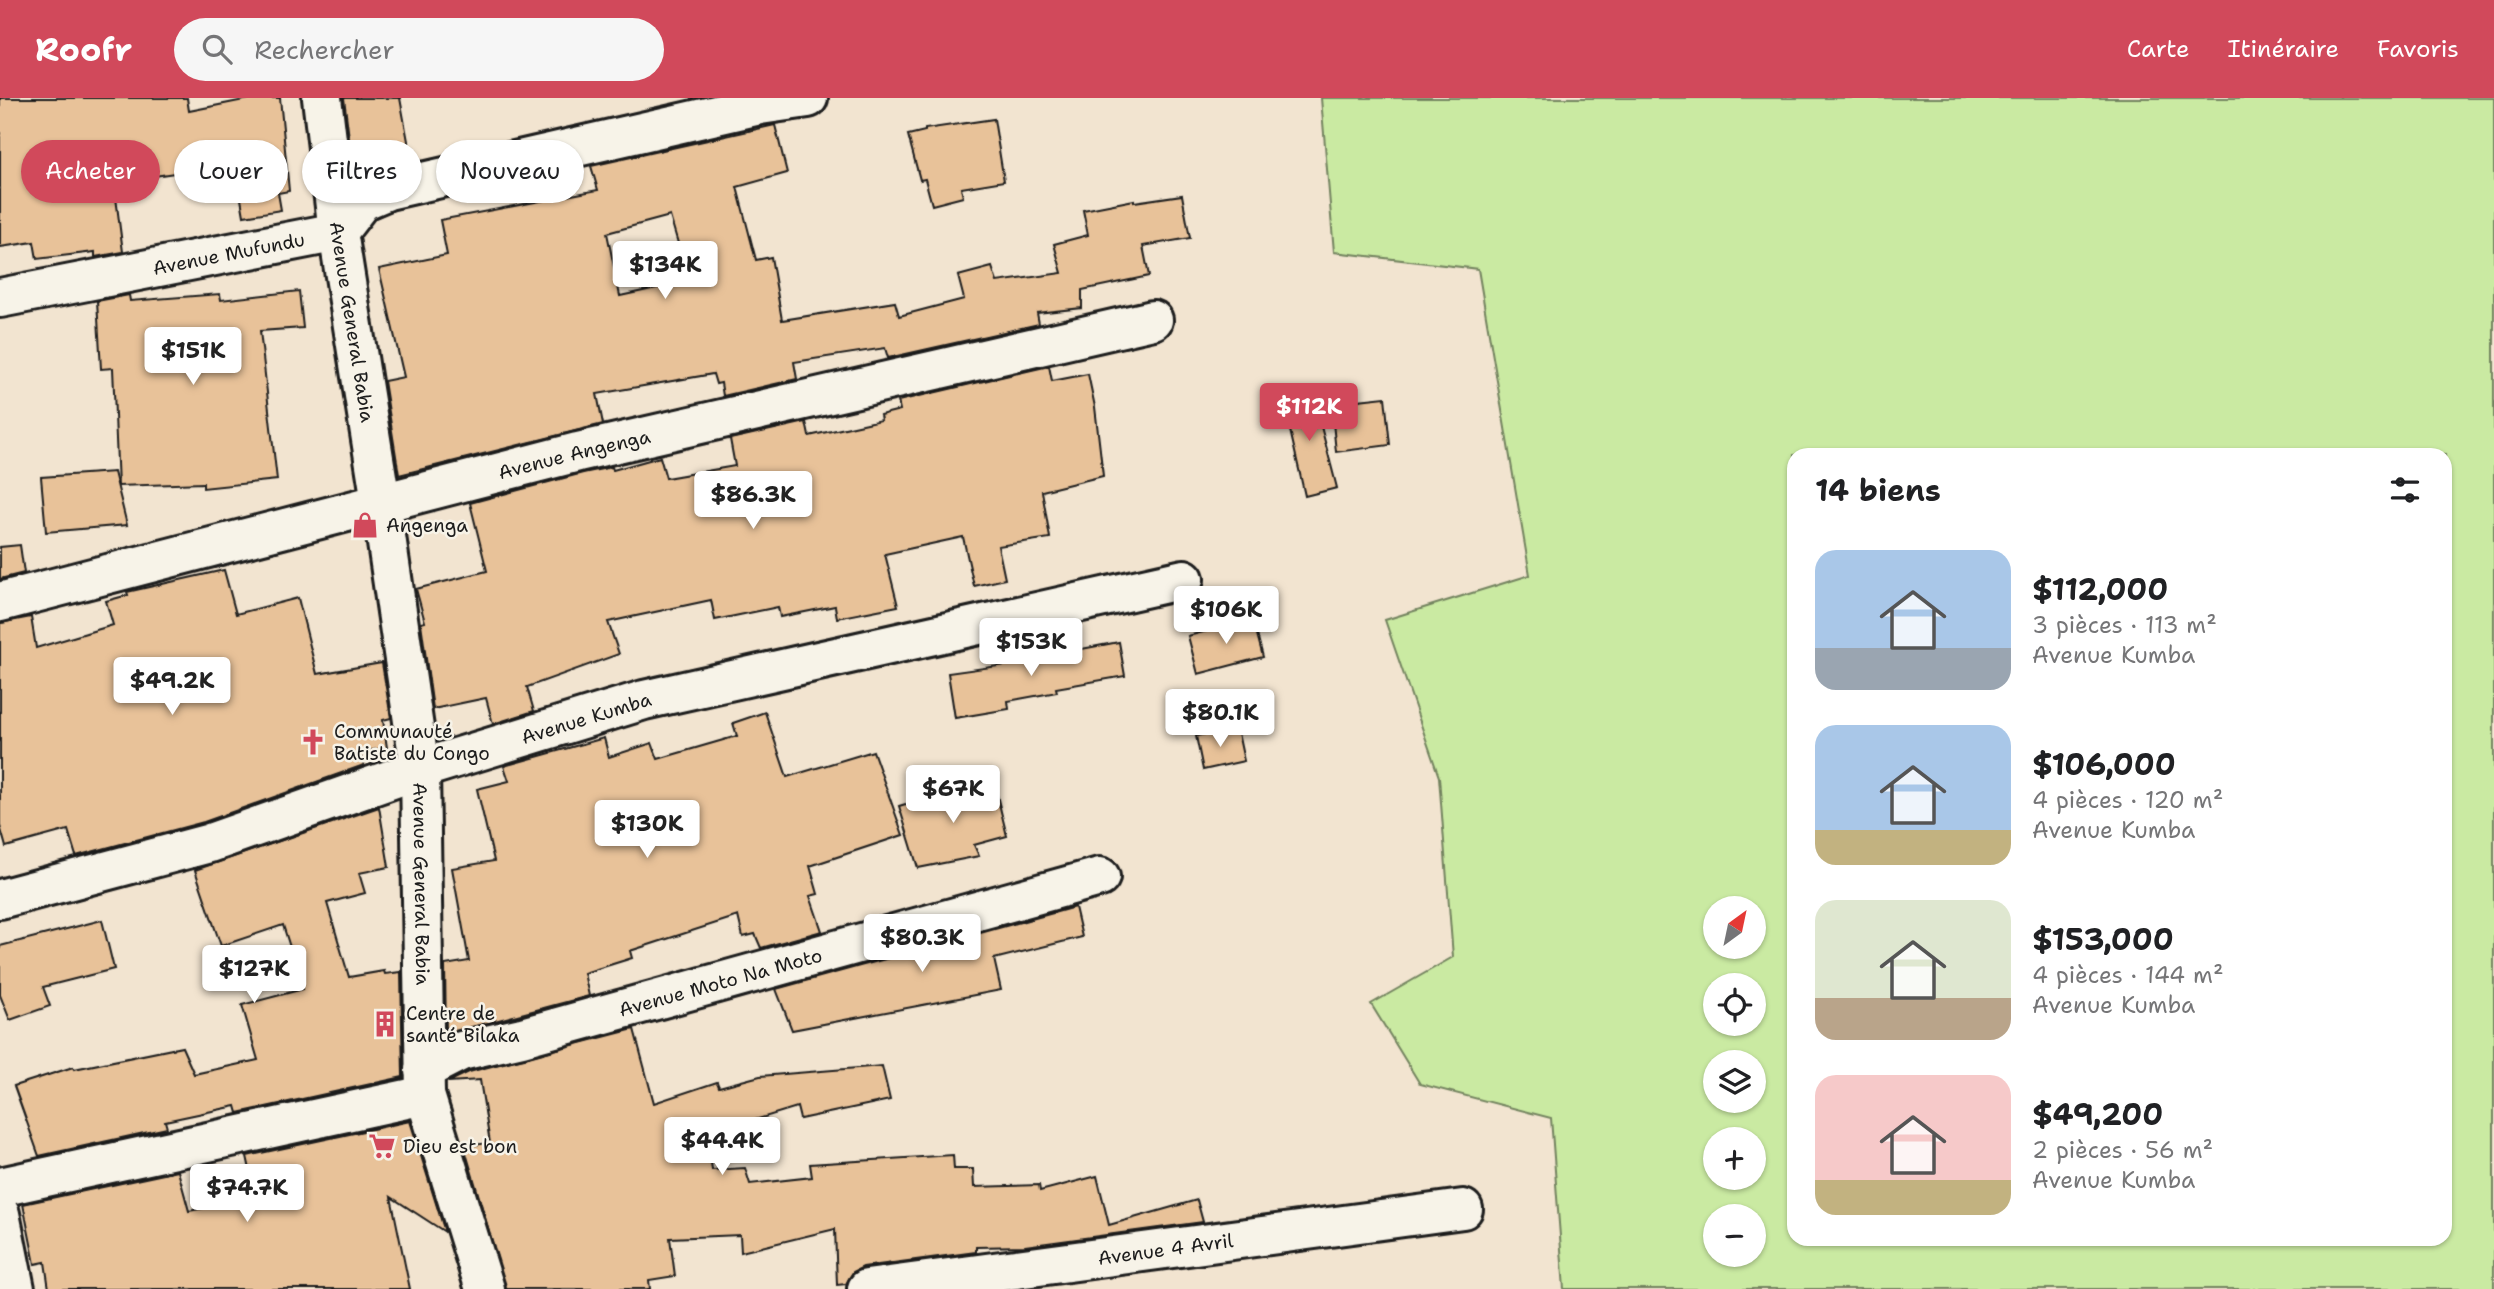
<!DOCTYPE html>
<html lang="fr">
<meta charset="utf-8">
<style>
body{margin:0;font-family:"Shantell Sans",sans-serif;background:#f6f6f6;color:#202124;height:100vh;display:flex;flex-direction:column;font-size:26px;white-space:nowrap}
*{box-sizing:border-box;margin:0}
p{font-size:23px;color:#757577}
.icon{flex:none;width:38px;height:38px;fill:none;stroke:currentColor;stroke-width:2;stroke-linecap:round;stroke-linejoin:round}
.map{position:relative;flex:1;overflow:hidden}
.drawer{position:absolute;left:1787px;top:350px;width:665px;height:798px;display:flex;flex-direction:column;background:#fff;border-radius:21px;box-shadow:0 2px 5px #0004}
.drawer>*{flex:none}
.guide{position:absolute;left:21px;top:42px;width:665px;height:63px;display:flex;gap:14px}
.needle{width:46px;rotate:33deg}
.controls{position:absolute;left:1703px;top:798px;display:grid;gap:14px}
.controls a{display:grid;place-items:center;width:63px;height:63px;border-radius:50%;background:#fff;box-shadow:0 2px 5px #0004;font-size:35px}
.price{position:absolute;translate:-50% -60px;padding:0 16px;border-radius:7px;background:#fff;color:#222;font-size:23px;line-height:46px;filter:drop-shadow(0 2px 4px #0008)}
.price::after{content:'';position:absolute;left:50%;top:42px;width:21px;height:16px;margin-left:-10px;background:inherit;clip-path:polygon(0 0,100% 0,50% 100%)}
.price.on{background:#d1495b;color:#fff}
ul{padding:0;list-style:none}
li{display:flex;align-items:center;gap:21px;height:175px;padding:0 28px}
li span{display:grid;place-items:center;flex:none;width:196px;height:140px;border-radius:21px;color:#555}
li>.icon{margin-inline-start:auto}
span .icon{width:84px;height:84px;fill:#fffc;stroke-width:1}
li b{font-size:30px}
h2{display:flex;justify-content:space-between;align-items:center;height:84px;padding:0 28px;font-size:30px}
.chip{padding:0 24px;border-radius:32px;background:#fff;box-shadow:0 2px 5px #0004;font-size:24px;line-height:63px}
.chip.on{background:#d1495b;color:#fff}
header{display:flex;align-items:center;gap:42px;box-sizing:border-box;height:98px;padding:0 35px;background:#d1495b;color:#fff}
header strong{font-size:33px}
nav{display:flex;gap:38px;margin-inline-start:auto;font-size:24px}
.search{width:490px;height:63px;background:#f6f6f6;display:flex;align-items:center;gap:18px;box-sizing:border-box;padding:0 24px;border-radius:38px;color:#757577;font-size:26px}
.map>svg:first-child{display:block}
</style>
<header>
<strong>Roofr</strong>
<div class="search"><svg class="icon" aria-label="search" viewBox="0 0 24 24"><circle cx="10" cy="10" r="6"/><path d="M15 15l6 6"/></svg>Rechercher</div>
<nav><a>Carte</a><a>Itinéraire</a><a>Favoris</a></nav>
</header>
<div class="map">
<svg width="2494" height="1191" viewBox="0 0 2494 1191">
<rect width="100%" height="100%" fill="#f2e4d0"/>
<filter id="ink" filterUnits="userSpaceOnUse"><feTurbulence type="fractalNoise" baseFrequency=".0143" numOctaves="2"/><feDisplacementMap in="SourceGraphic" scale="14" xChannelSelector="R" yChannelSelector="G"/><feConvolveMatrix kernelMatrix="1 2 1 2 8 2 1 2 1" color-interpolation-filters="sRGB"/></filter>
<g filter="url(#ink)">
<path fill="#caeaa2" stroke="#73835f" stroke-width="2" fill-rule="evenodd" d="M1321,0h1173v1191h-930l-13,-171 -131,-34 -49,-80 82,-47 -14,-180 -54,-157 145,-45 -52,-306 -144,-17zM1794,357h651v784h-651zM1715,810h39v39h-39zM1715,887h39v39h-39zM1715,964h39v39h-39zM1715,1041h39v39h-39zM1715,1118h39v39h-39z"/>
<g fill="#e8c299" stroke="#1c1c1c" stroke-width="2" fill-rule="evenodd">
<path d="M0,0h187l2,13 65,-13h26l9,93 -11,2 3,17 -37,6 -9,-52 -121,18 9,70 -28,5v-5l-58,7 -3,-17 -34,5z"/>
<path d="M344,0h56l10,54 -58,10z"/>
<path d="M994,21l10,62 -43,7 2,9 -31,8 -7,-26 -5,1 -12,-45 17,-4v-2z"/>
<path d="M775,27l12,48 -50,14 19,73 15,-3 11,63 113,-18 4,14 65,-17 -6,-23 34,-9 5,15 65,-9 -8,-29 34,-9 -5,-25 51,-10v2l48,-7 8,43 -47,8 6,30 -67,14v18l-45,5 2,11 -151,34 -3,-10 -91,14 3,17 -74,17 -2,-13 -5,1 -3,-10 -116,20 6,30 -204,51 -15,-94 20,-4 -25,-108 68,-14 -7,-35 158,-30 -7,-24zM670,118l19,65 -69,15 -13,-63z"/>
<path d="M299,193l4,37 -43,3 17,149 -74,8v-5l-85,3 -5,-118 -12,1 -4,-68 32,-6 1,6 90,-7 1,6z"/>
<path d="M1049,268l3,15 36,-7 7,33 8,69 -61,15 8,47 -52,8 7,33 -31,7 -11,-49 -78,17 13,52 -61,12 -2,-12 -55,11 -2,-10 -63,13 -4,-20 -103,22 11,32 -92,33 7,24 -41,13 -7,-26 -53,11 -12,-86 4,-1 -9,-33 71,-18 -17,-68 113,-30 29,-6 1,3 47,-13 6,21 69,-12 -5,-27 76,-17 3,14 72,-16 -1,-5 20,-5 -2,-9z"/>
<path d="M1311,290l26,100 -32,8 -23,-101z"/>
<path d="M1385,299l5,48 -54,7 -5,-49z"/>
<path d="M114,374l13,53 -81,7 -5,-55z"/>
<path d="M20,447l4,28 -24,6v-32z"/>
<path d="M224,472l12,44 62,-16 19,76 65,-11 9,55 -8,2 4,28 -28,4 5,13 -160,57 -128,34 -8,-26 -62,17 -6,-21v-203l31,-6 5,31 77,-23 -7,-24 22,-6 -1,-3z"/>
<path d="M1253,521l10,38 -65,17 -10,-38z"/>
<path d="M1119,544l6,34 -69,12 1,4 -49,9 1,8 -54,9 -7,-45 58,-8v-4l43,-8 1,2z"/>
<path d="M765,614l22,65 86,-26 30,84 -93,31 8,28 -8,2 12,35 -61,17 -6,-14 -12,3 -5,-21 -108,35 2,7 -48,15 5,23 -143,38 -1,-69 24,-4 -17,-93 42,-7 -17,-72 32,-8 -5,-15 100,-28 5,19 43,-14 6,16 79,-23 -4,-13z"/>
<path d="M1237,630l7,33 -41,9 -7,-34z"/>
<path d="M994,685l13,53 -33,9 5,11 -61,12 -19,-62 37,-11v3z"/>
<path d="M379,709l10,60 -30,6 6,20 -38,10 22,74 35,-6 1,3 16,-2 2,105 -165,36 -2,-7 -71,15 2,7 -128,28 -25,-70 59,-19 1,2 108,-22 12,27 64,-14 -16,-55 61,-16 -20,-64 -62,21 -26,-76z"/>
<path d="M1075,809l7,30 -88,22 7,31 -209,40 -16,-41z"/>
<path d="M102,822l12,49 -71,18 7,19 -40,14 -10,-25v-49z"/>
<path d="M634,931l20,74 63,-21 2,5 41,-11 122,-10 8,34 -90,19 -3,-12 -65,20 2,6 -26,5 4,32 33,-2 5,16 62,-7 -2,-13 143,-9 1,14h19l1,18 65,-2 1,6 57,-15 12,49 88,-25 6,22 -178,24 -49,1v5l-113,15 -10,5 -7,12 -9,1 -2,-56 -94,23 -1,-17 -70,3 5,38 -26,4 1,9h-144l-42,-143 26,-3 -10,-63 -32,2 21,-10z"/>
<path d="M410,1023l35,111 -54,-35 19,92h-361l-4,-27 -10,2 -12,-60 155,-33 11,40 67,-14 -9,-41z"/>
</g>
<g fill="none" stroke-linecap="round" stroke-linejoin="round">
<g stroke="#1c1c1c" stroke-width="44">
<g id="minor">
<path id="s1" d="M322,0l16,134 43,270 39,267 5,326 60,194"/>
<path id="s2" d="M0,200l338,-66 24,-31 26,-11 372,-85 48,-7"/>
<path id="s3" d="M0,504l578,-150 575,-132"/>
<path id="s4" d="M0,801l210,-56 210,-74 224,-69 540,-121"/>
<path id="s5" d="M424,972l37,-19 61,-14 578,-160"/>
<path d="M0,1089l425,-92"/>
<path d="M0,1116l15,75"/>
<path id="s6" d="M867,1191l596,-80"/>
</g>
</g>
<use href="#minor" stroke="#f7f3e8" stroke-width="38"/>
</g>
</g>
<defs>
<g id="shop-bare" transform="scale(2.1)"><path d="M-5-2.5h2.3a2.7 3.5 0 0 1 5.4 0H5L5.5 6h-11ZM-1.5-2.5h3a1.5 2.3 0 0 0-3 0Z" fill="#d1495b" stroke="#f7f3e8" stroke-width="2.5" paint-order="stroke"/></g>
<g id="church-bare" transform="scale(2.1)"><path d="M-1.2-6h2.4v3.5h3.3v2.4h-3.3V6h-2.4V-.1h-3.3v-2.4h3.3Z" fill="#d1495b" stroke="#f7f3e8" stroke-width="2.5" paint-order="stroke"/></g>
<g id="building-bare" transform="scale(2.1)"><path d="M-4-6H4V6H1V3H-1V6H-4ZM-2.5-4.3h1.7v1.8h-1.7ZM.8-4.3h1.7v1.8H.8ZM-2.5-1h1.7V.8h-1.7ZM.8-1h1.7V.8H.8Z" fill="#d1495b" stroke="#f7f3e8" stroke-width="2.5" paint-order="stroke"/></g>
<g id="supermarket-bare" transform="scale(2.1)"><path d="M-6-5.5h2.5l.6 2H6L4.5 2H-2.5L-4.4-4H-6ZM-1.5 3.2a1.3 1.3 0 1 0 .1 0ZM3 3.2a1.3 1.3 0 1 0 .1 0Z" fill="#d1495b" stroke="#f7f3e8" stroke-width="2.5" paint-order="stroke"/></g>
</defs>
<g fill-rule="evenodd">
<use href="#shop-bare" x="365" y="427"/>
<use href="#church-bare" x="313" y="644"/>
<use href="#building-bare" x="385" y="926"/>
<use href="#supermarket-bare" x="382" y="1048"/>
</g>
<g text-anchor="middle" stroke-width="5" stroke-linejoin="round" paint-order="stroke">
<g font-size="19" fill="#1c1c1c" stroke="#f7f3e8">
<text dy="7" stroke="none"><textPath href="#s2" startOffset="233">Avenue Mufundu</textPath></text>
<text dy="7" stroke="none"><textPath href="#s1" startOffset="226">Avenue General Babia</textPath></text>
<text dy="7" stroke="none"><textPath href="#s3" startOffset="593">Avenue Angenga</textPath></text>
<text dy="7" stroke="none"><textPath href="#s4" startOffset="614">Avenue Kumba</textPath></text>
<text dy="7" stroke="none"><textPath href="#s1" startOffset="793">Avenue General Babia</textPath></text>
<text dy="7" stroke="none"><textPath href="#s5" startOffset="310">Avenue Moto Na Moto</textPath></text>
<text dy="7" stroke="none"><textPath href="#s6" startOffset="301">Avenue 4 Avril</textPath></text>
</g>
<g font-size="19" fill="#1c1c1c" stroke="#f7f3e8" text-anchor="start">
<text x="386" y="434">Angenga</text>
<text x="334" y="640">Communauté<tspan x="334" dy="22">Batiste du Congo</tspan></text>
<text x="406" y="922">Centre de<tspan x="406" dy="22">santé Bilaka</tspan></text>
<text x="403" y="1055">Dieu est bon</text>
</g>
</g>
</svg>
<div class="controls">
<a><svg class="needle" viewBox="-14 -14 28 28"><path d="M0-13l5 13h-10z" fill="#e53935"/><path d="M0 13l5-13h-10z" fill="#757577"/></svg></a>
<a><svg class="icon" aria-label="locate" viewBox="0 0 24 24"><circle cx="12" cy="12" r="6"/><path d="M12 2v4M12 18v4M2 12h4M18 12h4"/></svg></a>
<a><svg class="icon" aria-label="layers" viewBox="0 0 24 24"><path d="M12 4l9 5-9 5-9-5zM3 14l9 5 9-5"/></svg></a>
<a>+</a>
<a>−</a>
</div>
<b class="price" style="left:665px;top:203px">$134K</b>
<b class="price" style="left:193px;top:289px">$151K</b>
<b class="price on" style="left:1309px;top:345px">$112K</b>
<b class="price" style="left:753px;top:433px">$86.3K</b>
<b class="price" style="left:1226px;top:548px">$106K</b>
<b class="price" style="left:1031px;top:580px">$153K</b>
<b class="price" style="left:172px;top:619px">$49.2K</b>
<b class="price" style="left:1220px;top:651px">$80.1K</b>
<b class="price" style="left:953px;top:727px">$67K</b>
<b class="price" style="left:647px;top:762px">$130K</b>
<b class="price" style="left:922px;top:876px">$80.3K</b>
<b class="price" style="left:254px;top:907px">$127K</b>
<b class="price" style="left:722px;top:1079px">$44.4K</b>
<b class="price" style="left:247px;top:1126px">$74.7K</b>
<div class="guide">
<a class="chip on">Acheter</a>
<a class="chip">Louer</a>
<a class="chip">Filtres</a>
<a class="chip">Nouveau</a>
</div>
<section class="drawer">
<h2>14 biens<svg class="icon" aria-label="filters" viewBox="0 0 24 24"><path d="M4 7h16M4 17h16"/><circle cx="9" cy="7" r="2"/><circle cx="15" cy="17" r="2"/></svg></h2>
<ul>
<li><span style="background:linear-gradient(#a9c7e8 70%,#9aa5b1 0)"><svg class="icon" aria-label="home" viewBox="0 0 24 24"><path d="M3 11l9-7 9 7M6 9v11h12V9"/></svg></span><div><b>$112,000</b><p>3 pièces · 113 m²</p><p>Avenue Kumba</p></div></li>
<li><span style="background:linear-gradient(#a9c7e8 75%,#c2b280 0)"><svg class="icon" aria-label="home" viewBox="0 0 24 24"><path d="M3 11l9-7 9 7M6 9v11h12V9"/></svg></span><div><b>$106,000</b><p>4 pièces · 120 m²</p><p>Avenue Kumba</p></div></li>
<li><span style="background:linear-gradient(#dfe7d0 70%,#b9a48a 0)"><svg class="icon" aria-label="home" viewBox="0 0 24 24"><path d="M3 11l9-7 9 7M6 9v11h12V9"/></svg></span><div><b>$153,000</b><p>4 pièces · 144 m²</p><p>Avenue Kumba</p></div></li>
<li><span style="background:linear-gradient(#f6c9c9 75%,#c2b280 0)"><svg class="icon" aria-label="home" viewBox="0 0 24 24"><path d="M3 11l9-7 9 7M6 9v11h12V9"/></svg></span><div><b>$49,200</b><p>2 pièces · 56 m²</p><p>Avenue Kumba</p></div></li>
</ul>
</section>
</div>
